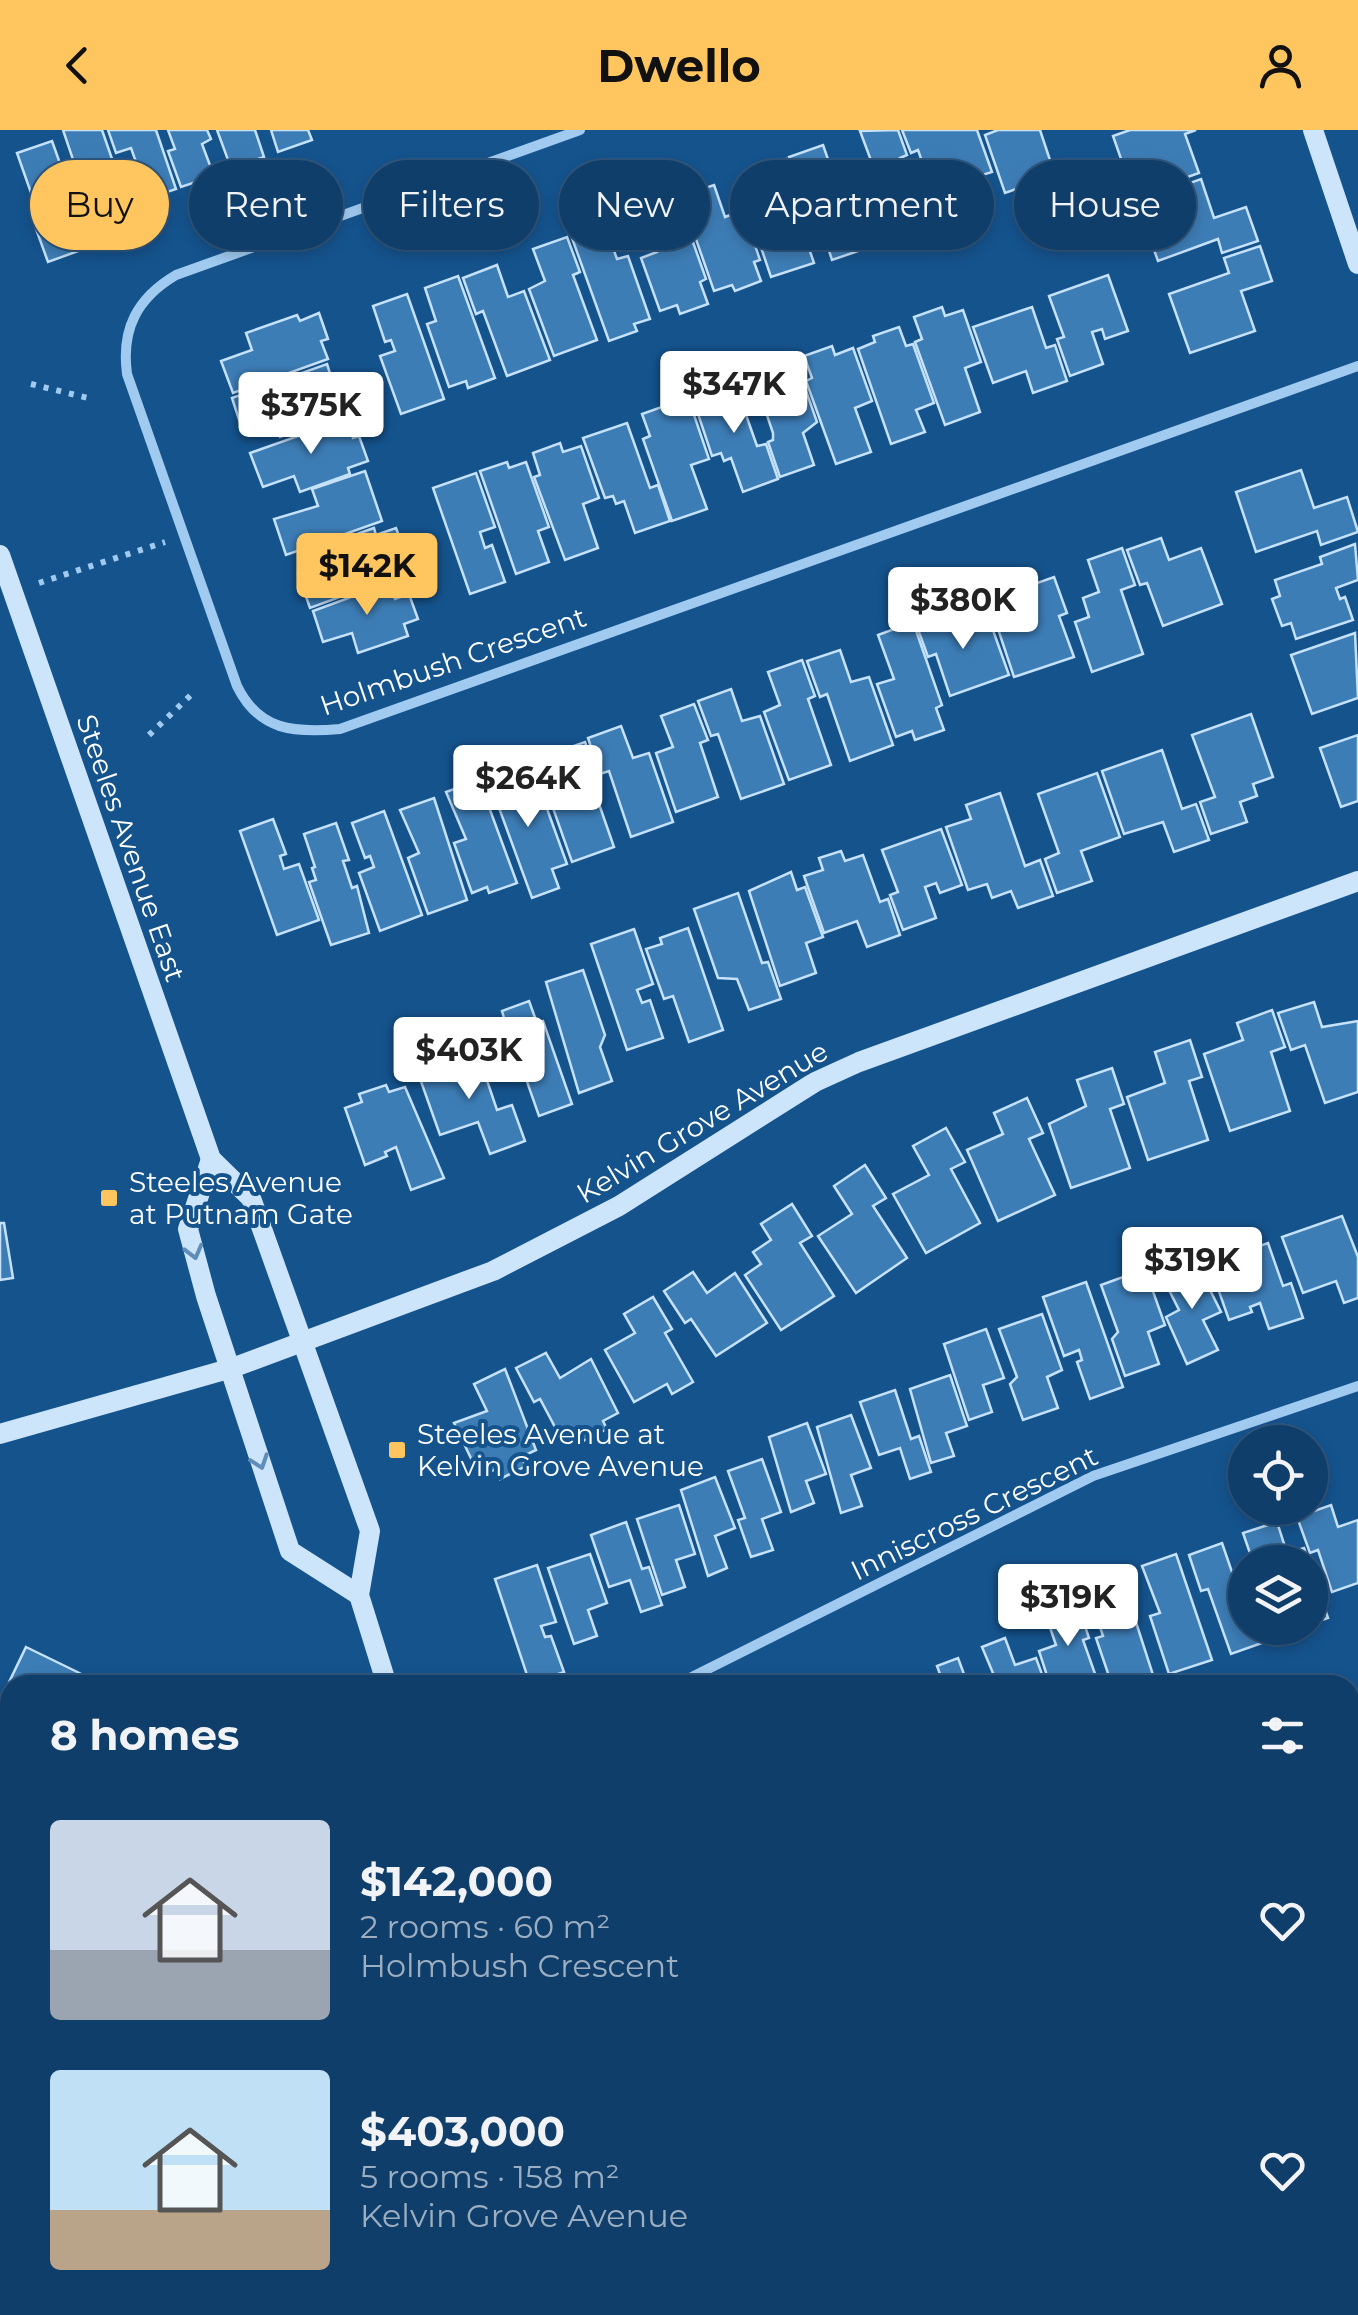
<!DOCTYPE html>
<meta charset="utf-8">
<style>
body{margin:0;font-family:Montserrat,sans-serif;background:#1e4972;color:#f1f3f6;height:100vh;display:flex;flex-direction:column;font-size:38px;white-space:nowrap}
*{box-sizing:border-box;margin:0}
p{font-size:32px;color:#9caec1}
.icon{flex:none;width:55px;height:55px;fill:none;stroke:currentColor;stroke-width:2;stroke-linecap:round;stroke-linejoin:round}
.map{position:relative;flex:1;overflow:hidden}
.details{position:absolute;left:0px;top:1545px;width:1360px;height:640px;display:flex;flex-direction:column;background:#103e6a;border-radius:30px 30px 0 0;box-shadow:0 5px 15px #0003,0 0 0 2px #30577e}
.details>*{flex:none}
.top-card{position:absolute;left:30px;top:30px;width:1300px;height:90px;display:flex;gap:20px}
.buttons{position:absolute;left:1228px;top:1295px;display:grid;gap:20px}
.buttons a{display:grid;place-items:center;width:100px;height:100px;border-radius:50%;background:#103e6a;box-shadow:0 5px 15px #0003,0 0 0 2px #30577e;font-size:50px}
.price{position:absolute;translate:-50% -85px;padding:0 22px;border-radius:10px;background:#fff;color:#222;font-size:32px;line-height:65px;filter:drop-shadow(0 2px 5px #0008)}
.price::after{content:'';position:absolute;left:50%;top:60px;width:30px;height:22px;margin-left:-15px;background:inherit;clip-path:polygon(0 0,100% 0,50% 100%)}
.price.on{background:#ffc55e;color:#111}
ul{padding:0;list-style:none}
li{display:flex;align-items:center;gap:30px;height:250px;padding:0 50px}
li span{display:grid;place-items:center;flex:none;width:280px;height:200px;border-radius:10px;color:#555}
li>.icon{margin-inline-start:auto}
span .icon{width:120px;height:120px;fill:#fffc;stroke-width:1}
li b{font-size:42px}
h2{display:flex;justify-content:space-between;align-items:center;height:120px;padding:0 50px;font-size:42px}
.tag{padding:0 35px;border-radius:45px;background:#103e6a;box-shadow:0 5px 15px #0003,0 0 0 2px #30577e;font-size:35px;line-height:90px}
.tag.on{background:#ffc55e;color:#111}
header{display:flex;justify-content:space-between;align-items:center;height:130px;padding:0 50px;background:#ffc55e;color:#111;font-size:45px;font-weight:700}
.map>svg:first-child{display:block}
</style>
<header><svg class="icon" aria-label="back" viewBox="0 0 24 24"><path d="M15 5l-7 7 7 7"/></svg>Dwello<svg class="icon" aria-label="person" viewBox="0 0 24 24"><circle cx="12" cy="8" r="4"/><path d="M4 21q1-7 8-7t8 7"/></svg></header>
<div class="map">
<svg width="1358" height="2185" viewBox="0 0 1358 2185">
<rect width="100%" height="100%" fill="#15538d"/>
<g fill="#3d7db6" stroke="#c6e2fb" stroke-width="2.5">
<path d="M63,0h39l16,46 -9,4 12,32 -33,11 -12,-35 6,-2z"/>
<path d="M108,0h48l20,59 -32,11 -13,-36 5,-2 -5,-14 -15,5z"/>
<path d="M168,0h39l4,9 -9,5 12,32 -33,11 -13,-36 7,-2z"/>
<path d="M217,0h38l9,27 -33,11z"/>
<path d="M271,0h37l4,10 -34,12z"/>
<path d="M898,0l9,25 -7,3 24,66 -44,15 -24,-69 16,-7 -12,-32z"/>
<path d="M902,0h75l15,42 -10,3 5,15 -41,15 -5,-15 -8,3 -15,-43 -7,3z"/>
<path d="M998,0h42l15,45 -50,18 -20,-58z"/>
<path d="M1130,0h66l-11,4 14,39 -65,23 -21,-60z"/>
<path d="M52,11l22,62 -6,2 1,13 12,32 -33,12 -13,-36 7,-2 -25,-71z"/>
<path d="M823,15l15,43 19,-6 18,53 -17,5 3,10 -29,10 -7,-22 -7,2 -29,-83z"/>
<path d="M786,29l12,35 -7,2 23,67 -43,14 -23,-68 15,-6 -11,-33z"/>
<path d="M1201,49l13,39 32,-11 12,34 -36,12 -4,-14 -60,22 -21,-59z"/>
<path d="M714,55l11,32 18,-7 17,50 -6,2 7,19 -26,10 -3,-6 -18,6 -33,-95z"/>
<path d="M677,67l29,82 -6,3 8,22 -28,10 -3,-9 -17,6 -19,-53 16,-6 -15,-43z"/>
<path d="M605,96l12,33 11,-3 22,63 -16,5 3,7 -28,10 -37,-103z"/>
<path d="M567,107l13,35 -7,3 24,65 -43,16 -25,-67 16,-8 -12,-32z"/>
<path d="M1260,116l12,35 -31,10 14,40 -65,22 -21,-59 60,-21 -5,-15z"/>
<path d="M497,135l11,32 16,-6 26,69 -43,16 -24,-65 -7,3 -13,-36z"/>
<path d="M1108,145l20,56 -23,8 -3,-10 -10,3 11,32 -33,12 -13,-37 7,-2 -15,-41z"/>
<path d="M458,146l37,102 -27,10 -2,-7 -17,6 -22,-63 9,-3 -11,-33z"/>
<path d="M407,164l37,105 -43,15 -21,-58 15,-5 -4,-11 -6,2 -12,-36z"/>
<path d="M942,177l3,9 18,-6 18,52 -16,6 15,44 -35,13 -30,-83 7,-3 -8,-22z"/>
<path d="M1032,177l14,41 9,-3 12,36 -34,12 -7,-22 -33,12 -20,-56z"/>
<path d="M319,183l9,26 -7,2 7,18 -95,34 -12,-32 31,-11 -6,-17 51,-18 3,6z"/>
<path d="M899,197l7,19 7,-2 21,59 -18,7 9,22 -34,12 -33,-95 17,-7 -2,-6z"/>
<path d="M832,216l3,9 18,-7 19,53 -17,7 16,44 -35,12 -30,-83 6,-3 -8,-22z"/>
<path d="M327,234l6,19 6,-2 9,26 -19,6 2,6 -51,18 -6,-16 -31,11 -11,-34z"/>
<path d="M799,241l18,51 -14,11 11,32 -34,12 -12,-35 5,-2v-7l-16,-47z"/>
<path d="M734,251l23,65 9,-2 12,35 -35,13 -12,-34 -7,3 -3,-8 -9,3 -20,-60z"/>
<path d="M670,274l3,8 18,-6 18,53 -18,6 16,44 -35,12 -29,-82 7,-3 -8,-22z"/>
<path d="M346,289l7,19 6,-2 9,25 -20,7 2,6 -50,18 -6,-16 -31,11 -13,-34z"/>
<path d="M627,293l23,65 8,-3 12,36 -35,12 -11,-32 -8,3 -3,-8 -8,2 -22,-60z"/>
<path d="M560,313l3,9 18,-6 18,52 -16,6 15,44 -33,12 -31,-83 6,-2 -7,-22z"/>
<path d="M507,332l2,6 17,-6 23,65 -11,4 11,31 -33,12 -36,-103z"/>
<path d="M1301,340l13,38 33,-11 11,35 -37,13 -4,-14 -61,21 -20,-60z"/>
<path d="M365,341l17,50 -96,34 -12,-36 44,-13 -6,-17z"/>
<path d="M476,343l19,54 -15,5 5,16 7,-3 13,37 -35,12 -37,-106z"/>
<path d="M374,398l2,7 20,-7 9,24 -7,2 7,19 -95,35 -12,-34 32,-11 -6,-17z"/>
<path d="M1161,408l8,22 32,-12 21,56 -59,22 -16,-43 -7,2 -13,-35z"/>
<path d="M1355,414l3,36 -22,8 4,11 5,-2 8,23 -57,19 -5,-16 -9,3 -10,-27 8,-3 -5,-16 47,-16 -2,-7z"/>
<path d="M1122,418l13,37 -14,5 22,64 -51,18 -17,-50 14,-5 -6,-19 16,-6 -11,-32z"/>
<path d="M1054,447l13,36 -8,3 15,41 -60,20 -19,-57 32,-9 -7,-22z"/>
<path d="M389,453l6,16 14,-5 9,25 -14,5 4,12 -50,17 -6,-20 -29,9 -10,-31z"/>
<path d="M948,479l8,23 33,-13 20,56 -59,21 -14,-42 -8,3 -13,-36z"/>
<path d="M913,492l29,83 -6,3 8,22 -29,10 -3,-9 -16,6 -19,-53 17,-5 -16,-44z"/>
<path d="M1355,503l3,65 -46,16 -21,-59z"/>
<path d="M840,520l11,32 18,-5 24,68 -43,16 -23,-67 -7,3 -13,-36z"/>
<path d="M802,530l13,36 -7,3 23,66 -42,15 -25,-68 16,-7 -12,-33z"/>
<path d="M731,559l11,32 18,-5 24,68 -43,15 -23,-65 -7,2 -13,-35z"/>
<path d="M694,574l14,36 -8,3 18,54 -42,15 -20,-59 17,-6 -12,-31z"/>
<path d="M1251,584l22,63 -20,7 4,12 -17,6 7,20 -36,12 -11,-32 15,-5 -23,-62z"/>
<path d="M621,596l12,32 16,-5 24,69 -42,15 -22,-66 -9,3 -12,-36z"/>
<path d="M1358,605v66l-17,6 -21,-59z"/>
<path d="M585,612l13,36 -7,3 23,66 -42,15 -24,-68 15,-7 -12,-33z"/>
<path d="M1162,620l20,59 14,-5 13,36 -35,12 -11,-30 -39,12 -22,-63z"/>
<path d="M520,632l12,36 -6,2 5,12 15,-6 21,58 -15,5 7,19 -27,10 -45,-123z"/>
<path d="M1097,643l23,64 -39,14 11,30 -35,12 -12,-34 14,-6 -21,-59z"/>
<path d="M479,650l38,103 -28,10 -2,-6 -15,6 -18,-50 12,-4 -20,-47z"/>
<path d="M1000,663l25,73 15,-6 13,36 -35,12 -7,-17 -19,7 -5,-14 -19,6 -22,-63 25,-8 -5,-14z"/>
<path d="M434,668l33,102 -39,14 -20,-56 11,-5 -19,-43z"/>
<path d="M384,681l38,104 -42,16 -21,-58 15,-6 -4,-11 -5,2 -13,-35z"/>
<path d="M273,689l13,35 -6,2 4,13 15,-5 20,56 -42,15 -37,-104z"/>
<path d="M336,693l13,37 -6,1 9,27 5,-2 12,47 -38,12 -22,-63 7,-2 -4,-12 3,-1 -11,-33z"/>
<path d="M941,699l21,56 -22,8 -4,-10 -11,4 11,31 -33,12 -13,-35 8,-3 -16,-42z"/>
<path d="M841,721l4,10 18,-6 17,47 8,-3 12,36 -33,12 -10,-26 -33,12 -20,-57 19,-6 -4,-12z"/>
<path d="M791,742l6,18 8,-3 18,50 -17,6 10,30 -36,13 -31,-95z"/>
<path d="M738,763l24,70 6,-1 13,37 -32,11 -12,-31 -19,-1 -24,-69z"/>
<path d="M688,798l35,102 -34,12 -16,-46 -9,3 -18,-50 16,-5 -2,-6z"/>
<path d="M634,799l19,55 -16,6 5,13 8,-3 13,38 -36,12 -36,-106z"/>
<path d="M583,840l22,65 -5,12 12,34 -33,12 -33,-111z"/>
<path d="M529,871l8,22 6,-2 29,83 -33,12 -15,-43 -17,6 -20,-55 17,-6 -2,-7z"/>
<path d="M1314,872l8,25 36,-6v71l-33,11 -20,-58 -14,5 -13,-37z"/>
<path d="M1272,880l13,37 -14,5 19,59 -60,20 -26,-77 39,-14 -6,-17z"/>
<path d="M1190,910l12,37 -13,4 19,59 -60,20 -21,-63 38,-14 -10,-31z"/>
<path d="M477,921l20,59 15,-5 13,36 -35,13 -12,-32 -38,13 -22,-62z"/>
<path d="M1112,938l12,36 -14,5 20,59 -59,20 -22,-64 37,-18 -9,-26z"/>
<path d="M386,955l3,7 16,-5 39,91 -33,12 -15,-43 -11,5 2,4 -22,9 -20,-57 17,-6 -3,-8z"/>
<path d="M1027,968l16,35 -14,6 26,56 -57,26 -31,-71 36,-16 -9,-21z"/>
<path d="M946,998l19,34 -14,7 29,54 -54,30 -33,-59 36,-19 -16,-29z"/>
<path d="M865,1035l21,33 -13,8 34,52 -51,35 -38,-57 34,-22 -18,-28z"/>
<path d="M792,1074l20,32 -12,7 34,53 -53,34 -36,-55 16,-11 -8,-12 18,-12 -10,-16z"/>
<path d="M1342,1086l16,41v41l-14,5 -8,-22 -33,12 -21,-56z"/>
<path d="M0,1093h4l9,55 -13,2z"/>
<path d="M1268,1113l15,43 8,-3 12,35 -34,11 -9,-26 -10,4 2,5 -23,8 -20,-57z"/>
<path d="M1196,1132l25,50 -18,8 15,30 -31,14 -21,-47 13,-7 -16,-32z"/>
<path d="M1145,1139l20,56 -17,7 11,32 -34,12 -13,-37 6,-7 -17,-47z"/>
<path d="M693,1142l14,21 28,-20 32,50 -51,33 -25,-37 -6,4 -21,-32z"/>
<path d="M1086,1152l37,105 -33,12 -13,-37 5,-2 -3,-10 -15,6 -21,-59z"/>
<path d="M653,1167l19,32 -7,4 28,49 -21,12 -5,-10 -33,18 -29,-52 30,-17 -11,-19z"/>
<path d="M1042,1184l20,56 -15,7 11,31 -35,12 -13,-36 7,-7 -18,-48z"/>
<path d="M986,1199l18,49 -21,7 9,27 -23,8 -25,-76z"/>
<path d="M546,1223l14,25 31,-19 27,54 -15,8 4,8 -26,13 -4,-8 -14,8 -23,-43 -6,3 -18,-34z"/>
<path d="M505,1239l31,81 -15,7 5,9 -26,13 -4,-10 -16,8 -26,-54 33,-12 -13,-27z"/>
<path d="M950,1245l17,51 -21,7 8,23 -23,7 -21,-74z"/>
<path d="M895,1260l16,49 8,-3 12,36 -21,7 -10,-31 -21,7 -19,-53z"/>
<path d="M851,1285l20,53 -20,7 11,31 -21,7 -24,-86z"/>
<path d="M807,1293l19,51 -20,7 8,22 -23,9 -22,-75z"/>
<path d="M762,1329l19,53 -19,7 11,31 -22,7 -13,-37 7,-2 -17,-47z"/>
<path d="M715,1347l20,51 -20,8 12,32 -19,8 -27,-86z"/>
<path d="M679,1375l16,49 -19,6 9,27 -23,8 -25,-76z"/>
<path d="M1331,1375l7,22 20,-7v63l-26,9 -14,-42 -8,3 -13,-36z"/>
<path d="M626,1392l16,47 7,-2 13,38 -21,7 -11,-32 -21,7 -18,-52z"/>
<path d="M1277,1392l10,31 17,-5 5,14h-56l-10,-29z"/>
<path d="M1222,1413l11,32 12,-3v56h24l4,11 -42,15 -23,-65 -7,2 -12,-36z"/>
<path d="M590,1424l17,49 -19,7 9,26 -23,8 -26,-76z"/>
<path d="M1176,1424l36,106 -43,14 -19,-58 10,-3 -18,-47z"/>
<path d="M537,1435l19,57 -15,4 4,11 6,-1 13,36 -34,12 -35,-105z"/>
<path d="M1310,1435l18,53 -18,6z"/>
<path d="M1122,1449l33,102 -10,4h-33l-16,-47 7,-2 -15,-45z"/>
<path d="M1077,1472l12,36 -6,2 16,45h-49l-11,-34 17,-6 -11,-32z"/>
<path d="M1005,1508l10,27 21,-7 10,27h-48l-16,-38z"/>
<path d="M26,1517l78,38h-94v79l-10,-5v-58z"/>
<path d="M958,1528l10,27h-24l-7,-19z"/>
<path d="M1358,1563v120l-8,-22v-95z"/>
<path d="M1350,1911l3,8 5,-2v65l-8,3z"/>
<path d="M10,1913v97l-10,-20v-74z"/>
<path d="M1350,2101l8,22v62h-26l-3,-10h21z"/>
<path d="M360,2175l3,10 -75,-1 26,-9z"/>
<path d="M743,2175h45l1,2 -23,8h-19z"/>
<path d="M1083,2175h31l3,10h-46l14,-5z"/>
<path d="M1118,2175h48l4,10h-48z"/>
<path d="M1170,2175h48l3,10h-47z"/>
<path d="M1228,2175h44v1l-5,2 2,7h-37z"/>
<path d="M1286,2175h39l4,10h-39z"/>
</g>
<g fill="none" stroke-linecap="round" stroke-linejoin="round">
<g stroke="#a0caf0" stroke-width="6" stroke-dasharray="5 8" stroke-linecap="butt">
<path d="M31,254l61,15"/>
<path d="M39,453l126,-41"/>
<path d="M149,605l43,-41"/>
</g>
<g stroke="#a0caf0" stroke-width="10">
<path d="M580,0l-404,145c-39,23 -55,54 -49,99l110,312c22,45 57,47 103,43l1018,-363"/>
<path d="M676,1555l417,-209 265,-90"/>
<path d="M1350,1776l8,-3"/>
<path d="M0,2156l10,-8"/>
<path d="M160,2175l4,10"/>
</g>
<g stroke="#cde5fb" stroke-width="20">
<path d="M1313,0l45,134"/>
<path d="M0,425l211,604 40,39 119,333 -11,64 28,90"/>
<path d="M211,1029l-23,70 18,67 84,255 69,44"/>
<path d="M0,1304l232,-66 261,-97 126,-65 196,-124 44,-20 499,-181"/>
<path d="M596,2175l3,10"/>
</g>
</g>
<defs><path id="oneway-chevron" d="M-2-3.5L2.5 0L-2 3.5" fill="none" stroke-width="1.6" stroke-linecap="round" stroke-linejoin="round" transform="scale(2.5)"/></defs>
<g stroke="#5f8db9">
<use href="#oneway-chevron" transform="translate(194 1122) rotate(75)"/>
<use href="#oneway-chevron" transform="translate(260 1332) rotate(71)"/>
</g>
<g fill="#ffc55e" stroke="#15538d" stroke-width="4">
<rect x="99" y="1058" width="20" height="20" rx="5"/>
<rect x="387" y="1310" width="20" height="20" rx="5"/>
</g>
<g text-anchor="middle" stroke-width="8" stroke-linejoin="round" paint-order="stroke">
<g font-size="28" fill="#fff" stroke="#15538d">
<text transform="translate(453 531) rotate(-19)" y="10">Holmbush Crescent</text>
<text transform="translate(131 718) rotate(71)" y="10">Steeles Avenue East</text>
<text transform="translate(702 992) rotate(-31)" y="10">Kelvin Grove Avenue</text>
<text transform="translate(974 1383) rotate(-26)" y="10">Inniscross Crescent</text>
</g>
<g font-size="28" fill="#fff" stroke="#15538d" text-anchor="start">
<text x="129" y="1062">Steeles Avenue<tspan x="129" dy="32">at Putnam Gate</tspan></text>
<text x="417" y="1314">Steeles Avenue at<tspan x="417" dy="32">Kelvin Grove Avenue</tspan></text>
</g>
</g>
</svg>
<div class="buttons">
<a><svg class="icon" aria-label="locate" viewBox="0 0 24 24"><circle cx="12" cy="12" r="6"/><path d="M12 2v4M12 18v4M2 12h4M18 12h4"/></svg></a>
<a><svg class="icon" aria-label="layers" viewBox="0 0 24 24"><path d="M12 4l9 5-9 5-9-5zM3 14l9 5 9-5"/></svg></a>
</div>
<b class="price" style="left:734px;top:306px">$347K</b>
<b class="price" style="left:311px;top:327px">$375K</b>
<b class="price on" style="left:367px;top:488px">$142K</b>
<b class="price" style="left:963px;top:522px">$380K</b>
<b class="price" style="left:528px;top:700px">$264K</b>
<b class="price" style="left:469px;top:972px">$403K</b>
<b class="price" style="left:1192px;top:1182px">$319K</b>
<b class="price" style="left:1068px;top:1519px">$319K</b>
<div class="top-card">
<a class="tag on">Buy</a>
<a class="tag">Rent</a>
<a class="tag">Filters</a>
<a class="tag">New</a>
<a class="tag">Apartment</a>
<a class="tag">House</a>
</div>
<section class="details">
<h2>8 homes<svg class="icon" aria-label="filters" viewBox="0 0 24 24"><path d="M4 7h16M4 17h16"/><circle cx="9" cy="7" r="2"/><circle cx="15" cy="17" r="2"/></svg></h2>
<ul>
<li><span style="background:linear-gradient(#c9d6e8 65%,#9aa5b1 0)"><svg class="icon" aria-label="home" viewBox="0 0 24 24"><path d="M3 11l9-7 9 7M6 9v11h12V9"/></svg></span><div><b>$142,000</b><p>2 rooms · 60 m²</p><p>Holmbush Crescent</p></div><svg class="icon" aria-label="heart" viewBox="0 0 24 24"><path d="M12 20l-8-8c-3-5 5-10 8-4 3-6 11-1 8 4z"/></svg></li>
<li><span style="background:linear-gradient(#bfe0f5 70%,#b9a48a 0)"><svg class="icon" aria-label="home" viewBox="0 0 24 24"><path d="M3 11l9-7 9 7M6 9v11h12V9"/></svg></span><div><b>$403,000</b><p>5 rooms · 158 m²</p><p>Kelvin Grove Avenue</p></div><svg class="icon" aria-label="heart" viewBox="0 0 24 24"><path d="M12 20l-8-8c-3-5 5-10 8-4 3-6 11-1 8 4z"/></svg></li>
</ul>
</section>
</div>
